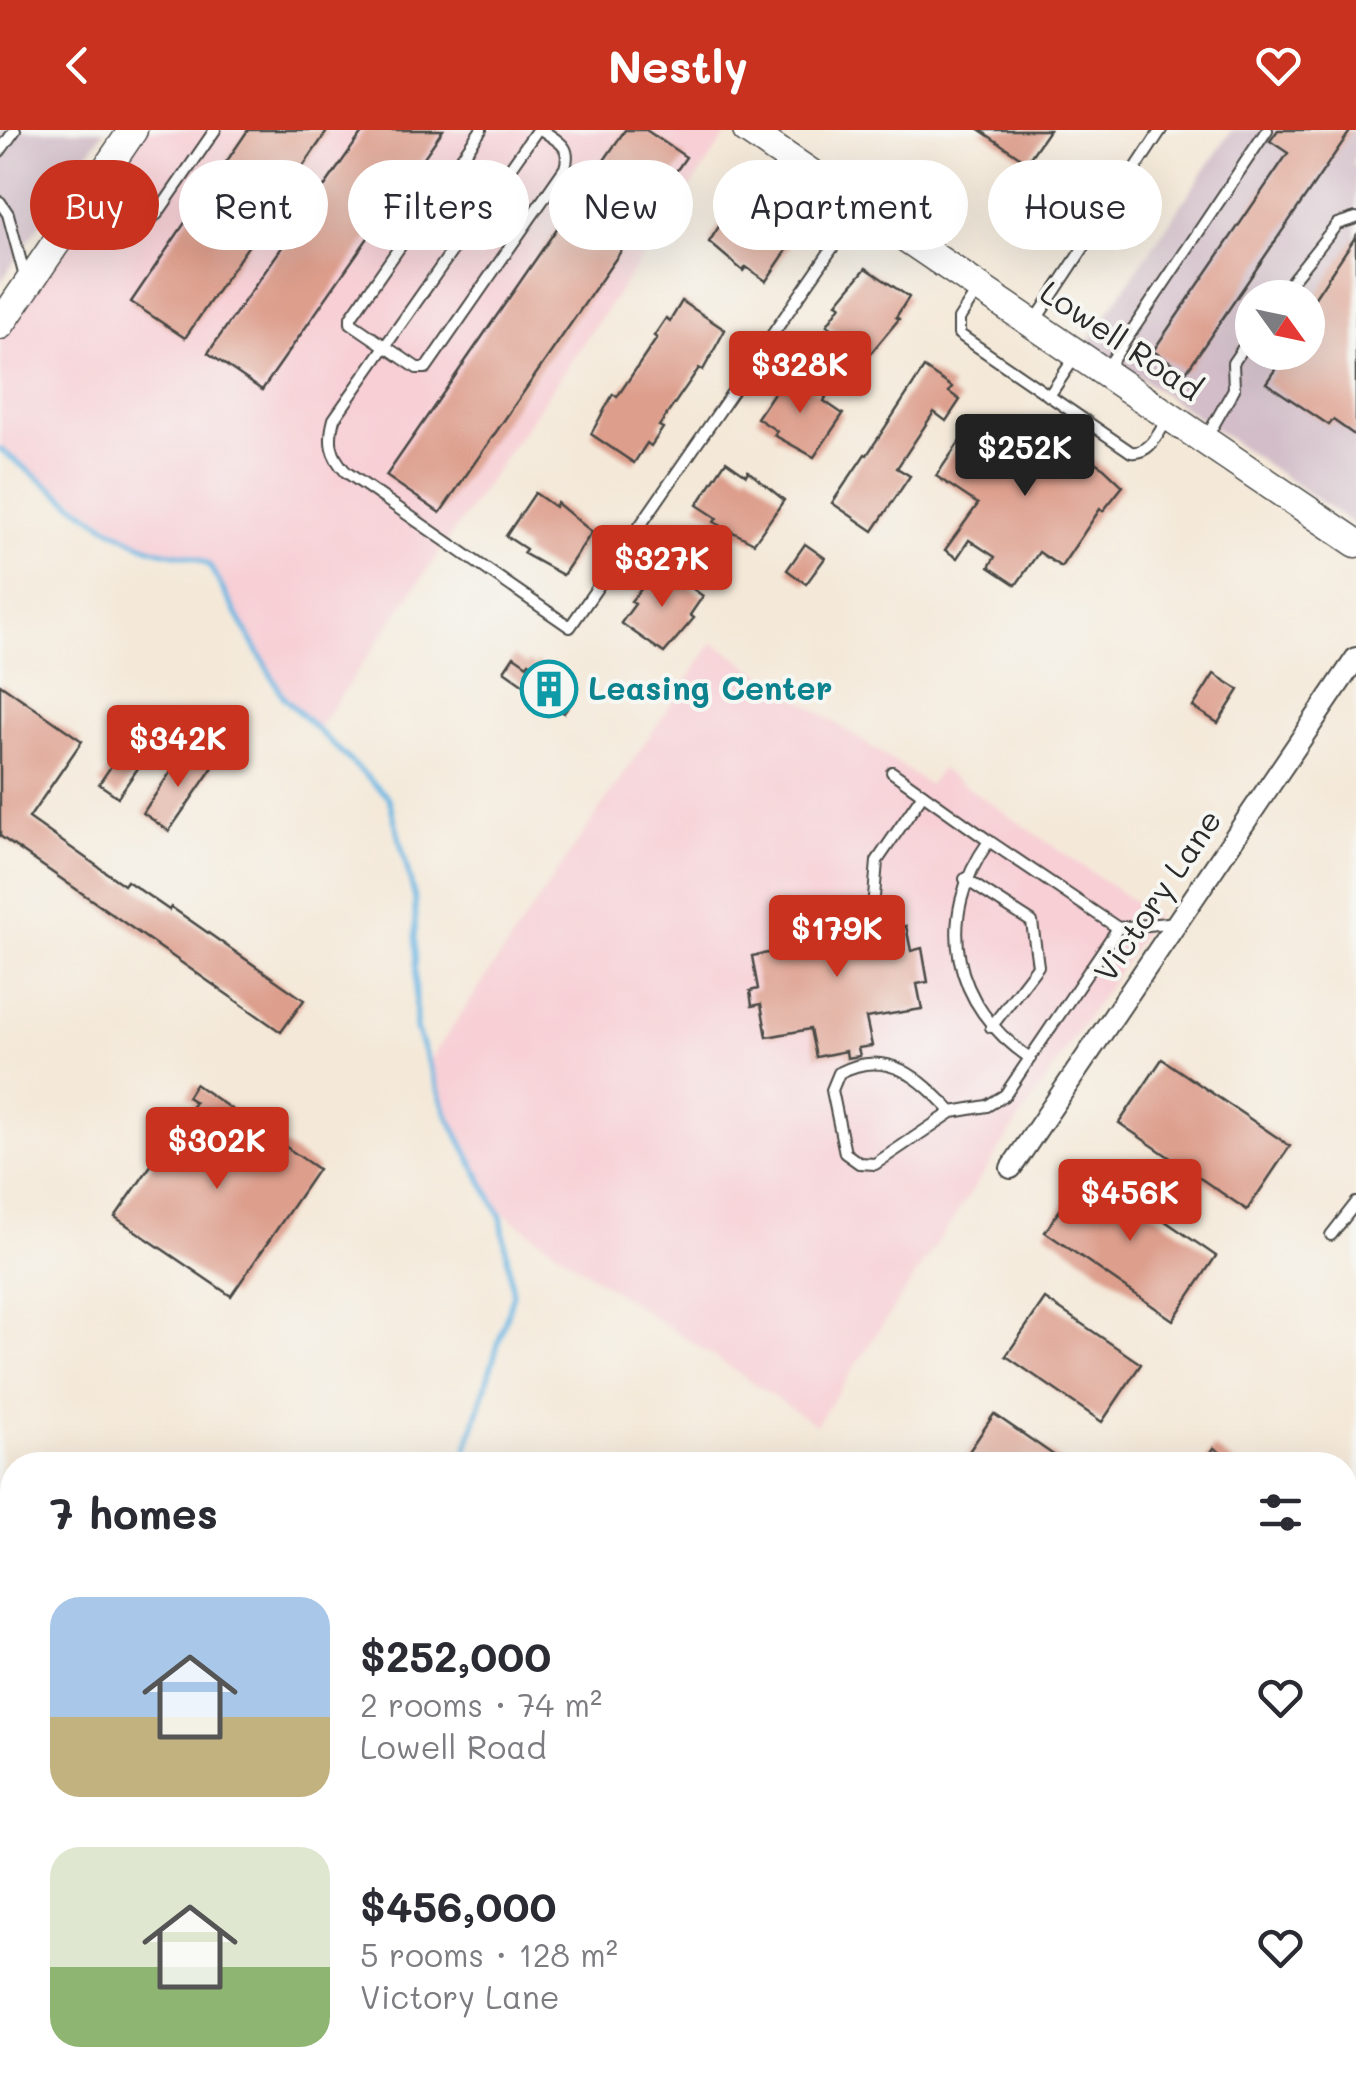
<!DOCTYPE html>
<meta charset="utf-8">
<style>
body{margin:0;font-family:Mali,sans-serif;background:#f2f2f3;color:#2b2b33;height:100vh;display:flex;flex-direction:column;font-size:38px;white-space:nowrap}
*{box-sizing:border-box;margin:0}
p{font-size:32px;color:#7c7c81}
.icon{flex:none;width:55px;height:55px;fill:none;stroke:currentColor;stroke-width:2;stroke-linecap:round;stroke-linejoin:round}
.map{position:relative;flex:1;overflow:hidden}
.panel{position:absolute;left:0px;top:1322px;width:1358px;height:642px;display:flex;flex-direction:column;background:#fff;border-radius:40px 40px 0 0;box-shadow:0 10px 40px #0002}
.panel>*{flex:none}
.hud{position:absolute;left:30px;top:30px;width:1298px;height:90px;display:flex;gap:20px}
.needle{width:65px;rotate:123deg}
.fabs{position:absolute;left:1235px;top:150px;display:grid;gap:20px}
.fabs a{display:grid;place-items:center;width:90px;height:90px;border-radius:50%;background:#fff;box-shadow:0 10px 40px #0002;font-size:50px}
.price{position:absolute;translate:-50% -85px;padding:0 22px;border-radius:10px;background:#c8321e;color:#fff;font-size:32px;line-height:65px;filter:drop-shadow(0 2px 5px #0008)}
.price::after{content:'';position:absolute;left:50%;top:60px;width:30px;height:22px;margin-left:-15px;background:inherit;clip-path:polygon(0 0,100% 0,50% 100%)}
.price.current{background:#222;color:#fff}
ul{padding:0;list-style:none}
li{display:flex;align-items:center;gap:30px;height:250px;padding:0 50px}
li span{display:grid;place-items:center;flex:none;width:280px;height:200px;border-radius:30px;color:#555}
li>.icon{margin-inline-start:auto}
span .icon{width:120px;height:120px;fill:#fffc;stroke-width:1}
li b{font-size:42px}
h2{display:flex;justify-content:space-between;align-items:center;height:120px;padding:0 50px;font-size:42px}
.chip{padding:0 35px;border-radius:45px;background:#fff;box-shadow:0 10px 40px #0002;font-size:35px;line-height:90px}
.chip.current{background:#c8321e;color:#fff}
header{display:flex;justify-content:space-between;align-items:center;height:130px;padding:0 50px;background:#c8321e;color:#fff;font-size:45px;font-weight:700}
.map>svg:first-child{display:block}
</style>
<header><svg class="icon" aria-label="back" viewBox="0 0 24 24"><path d="M15 5l-7 7 7 7"/></svg>Nestly<svg class="icon" aria-label="heart" viewBox="0 0 24 24"><path d="M12 20l-8-8c-3-5 5-10 8-4 3-6 11-1 8 4z"/></svg></header>
<div class="map">
<svg width="1356" height="1963" viewBox="0 0 1356 1963">
<rect width="100%" height="100%" fill="#f6f6f2"/>
<filter id="ink" filterUnits="userSpaceOnUse"><feTurbulence type="fractalNoise" baseFrequency=".01" numOctaves="2"/><feDisplacementMap in="SourceGraphic" scale="20" xChannelSelector="R" yChannelSelector="G"/><feConvolveMatrix kernelMatrix="1 2 1 2 8 2 1 2 1" color-interpolation-filters="sRGB"/></filter>
<filter id="wash" filterUnits="userSpaceOnUse"><feTurbulence type="fractalNoise" baseFrequency=".0048" numOctaves="4" result="noise"/><feDisplacementMap in="SourceGraphic" scale="40" xChannelSelector="R" yChannelSelector="G"/><feGaussianBlur stdDeviation="2.25" result="paint"/><feColorMatrix in="noise" values="0 0 0 0 0 0 0 0 0 0 0 0 0 0 0 0 0 1.4 0 .05"/><feComposite in="paint" operator="in"/></filter>
<g filter="url(#wash)">
<rect width="100%" height="100%" fill="#f4e9d9"/>
<g fill="#f7cfd5">
<path d="M133,0h597l-413,600 -33,-32 -75,-133 -17,-11 -39,-5 -26,-13 -127,-87v-124z"/>
<path d="M713,512l216,143 12,-16 214,147 -339,509 -222,-148 -98,-69 -50,-96 -18,-49z"/>
</g>
<g fill="#d2bdc8" fill-rule="evenodd">
<path d="M0,0h104l-104,153z"/>
<path d="M1232,0h124v27l-4,6 4,3v360l-268,-184zM1252,168h56v54h-56z"/>
</g>
<g fill="none" stroke-linecap="round" stroke-linejoin="round">
<g stroke="#68b6e2" stroke-width="5">
<path d="M0,319c44,33 99,79 150,99 22,8 37,3 59,17l75,133 105,100 26,101 1,130 30,83 55,105 12,77 -51,171"/>
<path d="M106,1963l7,-11"/>
</g>
</g>
<g id="blocks">
<g fill="#dd9e8c">
<path d="M248,0h80l-143,208 -54,-36z"/>
<path d="M364,0h79l-181,260 -54,-37z"/>
<path d="M625,0h21l40,27 -246,356 -54,-37z"/>
<path d="M980,0h69l-22,32z"/>
<path d="M1278,0h73l-165,242 -33,-21 135,-198 -18,-12z"/>
<path d="M737,68l20,14 3,-4 35,30 -29,43 -20,-14 -3,4 -34,-29z"/>
<path d="M1356,106v200l-23,-16 -4,5 -63,-42 21,-31h21v-44z"/>
<path d="M866,138l43,29 -13,20 3,2 -29,35 -43,-29 14,-20 -4,-2z"/>
<path d="M682,171l43,29 -22,40 -4,-2 -40,58 4,2 -12,18 -4,-3 -13,20 -43,-29 22,-40 4,3 40,-59 -3,-2 12,-18 4,3z"/>
<path d="M924,238l28,19 -3,5 11,8 -14,21 -12,-9 -37,56 13,8 -37,55 -41,-28 33,-49 2,1z"/>
<path d="M786,245l40,22 -2,4 19,13 -29,43 -40,-22 3,-4 -20,-13z"/>
<path d="M1008,290l-10,14 2,14 25,17 23,-33 56,36 19,18 -20,25 -3,-2 -39,58 -22,-15 -23,33 -27,-18 6,-10 -26,-17 -12,18 -12,-8 33,-46 -42,-28 33,-48z"/>
<path d="M726,331l20,14 2,-4 36,29 -30,43 -40,-21 3,-4 -20,-13z"/>
<path d="M535,363l20,14 2,-4 35,29 -29,43 -40,-22 3,-4 -20,-13z"/>
<path d="M805,414l20,14 -19,26 -19,-14z"/>
<path d="M661,436l42,30 -13,19 4,3 -30,35 -43,-30 14,-19 -4,-3z"/>
<path d="M514,526l13,9 2,-3 6,4 2,-4 35,31 2,5 -10,15 -60,-42z"/>
<path d="M1214,544l25,16 -21,33 -25,-16z"/>
<path d="M0,554l82,57 -53,77 95,67 3,-4 42,29 2,-3 133,93 -23,32 -281,-196z"/>
<path d="M143,589l20,13 -45,65 -19,-13z"/>
<path d="M186,619l27,18 -44,64 -26,-18z"/>
<path d="M844,772l6,32 56,-8 5,25 11,-3 6,34 -11,2 5,25 -56,9 6,28 -14,2 2,8 -13,2 -1,-7 -30,6 -6,-28 -43,8 -6,-33 -9,2 -2,-15 8,-2 -6,-33 43,-8 -7,-36z"/>
<path d="M1162,929l128,87 -43,64 -128,-87z"/>
<path d="M195,954l123,85 -87,127 -116,-79 80,-115 -8,-5z"/>
<path d="M1088,1038l128,88 -43,64 -128,-88z"/>
<path d="M1045,1169l96,65 -39,58 -96,-66z"/>
<path d="M994,1284l74,51h-108z"/>
<path d="M1214,1318l24,17h-36z"/>
</g>
</g>
</g>
<g filter="url(#ink)">
<use href="#blocks" fill-opacity="0" stroke="#494845" stroke-width="2.5"/>
<g fill="none" stroke-linecap="round" stroke-linejoin="round">
<g stroke="#494845" stroke-width="14">
<g id="lane">
<path d="M481,0l-130,187v6l66,45h9l139,-200c7,-22 -6,-26 -23,-38"/>
<path d="M537,0l-203,289c-6,22 -4,36 12,53l224,155 290,-419"/>
<path d="M0,21l15,-21"/>
<path d="M89,66l46,24 11,2 11,-8 58,-84"/>
<path d="M0,72l8,12 17,63"/>
<path d="M979,158l-20,31v15l172,118c19,2 27,-18 36,-32"/>
<path d="M1278,168l59,-74 19,-6"/>
<path d="M1035,191l126,-191"/>
<path d="M1105,241l162,-241"/>
<path d="M1049,266l28,-42"/>
<path d="M1205,310l29,-51 -1,-26 19,-28"/>
<path d="M892,642l97,69"/>
<path d="M965,749l67,43 6,44 -47,61"/>
<path d="M873,779l4,-48 46,-67"/>
<path d="M1118,798l-88,130c-78,-52 -96,-140 -41,-217l129,87 59,-6"/>
<path d="M952,982c-32,-34 -65,-65 -113,-39l-7,17 13,63 14,10 16,1 77,-52 35,-6 18,-11 25,-37"/>
<path d="M1331,1105l25,-32"/>
<path d="M980,1952l15,11"/>
</g>
</g>
<g stroke="#494845" stroke-width="24">
<g id="street">
<path d="M1011,1038l345,-510"/>
<path d="M0,1470l12,8"/>
<path d="M0,1718l12,8"/>
<path d="M0,1932l12,9"/>
<path d="M29,1952l1,1"/>
<path d="M555,1952l15,11"/>
<path d="M280,1963l7,-11"/>
</g>
</g>
<g stroke="#494845" stroke-width="31">
<g id="secondary">
<path d="M747,0l609,413"/>
<path d="M0,195l133,-195"/>
<path d="M1345,1868l11,-16"/>
<path d="M1280,1963l7,-11"/>
</g>
</g>
<use href="#lane" stroke="#fff" stroke-width="10"/>
<use href="#street" stroke="#fff" stroke-width="20"/>
<use href="#secondary" stroke="#fff" stroke-width="28"/>
</g>
</g>
<defs>
<g id="building-ring" transform="scale(2.875)"><circle r="9.5" fill="#f6f6f2" stroke="#0f9aa8" stroke-width="1.5"/><path d="M-4-6H4V6H1V3H-1V6H-4ZM-2.5-4.3h1.7v1.8h-1.7ZM.8-4.3h1.7v1.8H.8ZM-2.5-1h1.7V.8h-1.7ZM.8-1h1.7V.8H.8Z" fill="#0f9aa8"/></g>
</defs>
<g fill-rule="evenodd">
<use href="#building-ring" x="549" y="559"/>
</g>
<g text-anchor="middle" stroke-width="8" stroke-linejoin="round" paint-order="stroke">
<g font-size="32" fill="#2b2b2b" stroke="#f6f6f2">
<text transform="translate(1121 211) rotate(34)" y="11">Lowell Road</text>
<text transform="translate(1158 766) rotate(-56)" y="11">Victory Lane</text>
</g>
<g font-size="32" font-weight="bold" fill="#0d838f" stroke="#f6f6f2" text-anchor="start">
<text x="588" y="570">Leasing Center</text>
</g>
</g>
</svg>
<div class="fabs">
<a><svg class="needle" viewBox="-14 -14 28 28"><path d="M0-13l5 13h-10z" fill="#e53935"/><path d="M0 13l5-13h-10z" fill="#7c7c81"/></svg></a>
</div>
<b class="price" style="left:800px;top:286px">$328K</b>
<b class="price current" style="left:1025px;top:369px">$252K</b>
<b class="price" style="left:662px;top:480px">$327K</b>
<b class="price" style="left:178px;top:660px">$342K</b>
<b class="price" style="left:837px;top:850px">$179K</b>
<b class="price" style="left:217px;top:1062px">$302K</b>
<b class="price" style="left:1130px;top:1114px">$456K</b>
<div class="hud">
<a class="chip current">Buy</a>
<a class="chip">Rent</a>
<a class="chip">Filters</a>
<a class="chip">New</a>
<a class="chip">Apartment</a>
<a class="chip">House</a>
</div>
<section class="panel">
<h2>7 homes<svg class="icon" aria-label="filters" viewBox="0 0 24 24"><path d="M4 7h16M4 17h16"/><circle cx="9" cy="7" r="2"/><circle cx="15" cy="17" r="2"/></svg></h2>
<ul>
<li><span style="background:linear-gradient(#a9c7e8 60%,#c2b280 0)"><svg class="icon" aria-label="home" viewBox="0 0 24 24"><path d="M3 11l9-7 9 7M6 9v11h12V9"/></svg></span><div><b>$252,000</b><p>2 rooms · 74 m²</p><p>Lowell Road</p></div><svg class="icon" aria-label="heart" viewBox="0 0 24 24"><path d="M12 20l-8-8c-3-5 5-10 8-4 3-6 11-1 8 4z"/></svg></li>
<li><span style="background:linear-gradient(#dfe7d0 60%,#8fb573 0)"><svg class="icon" aria-label="home" viewBox="0 0 24 24"><path d="M3 11l9-7 9 7M6 9v11h12V9"/></svg></span><div><b>$456,000</b><p>5 rooms · 128 m²</p><p>Victory Lane</p></div><svg class="icon" aria-label="heart" viewBox="0 0 24 24"><path d="M12 20l-8-8c-3-5 5-10 8-4 3-6 11-1 8 4z"/></svg></li>
</ul>
</section>
</div>
